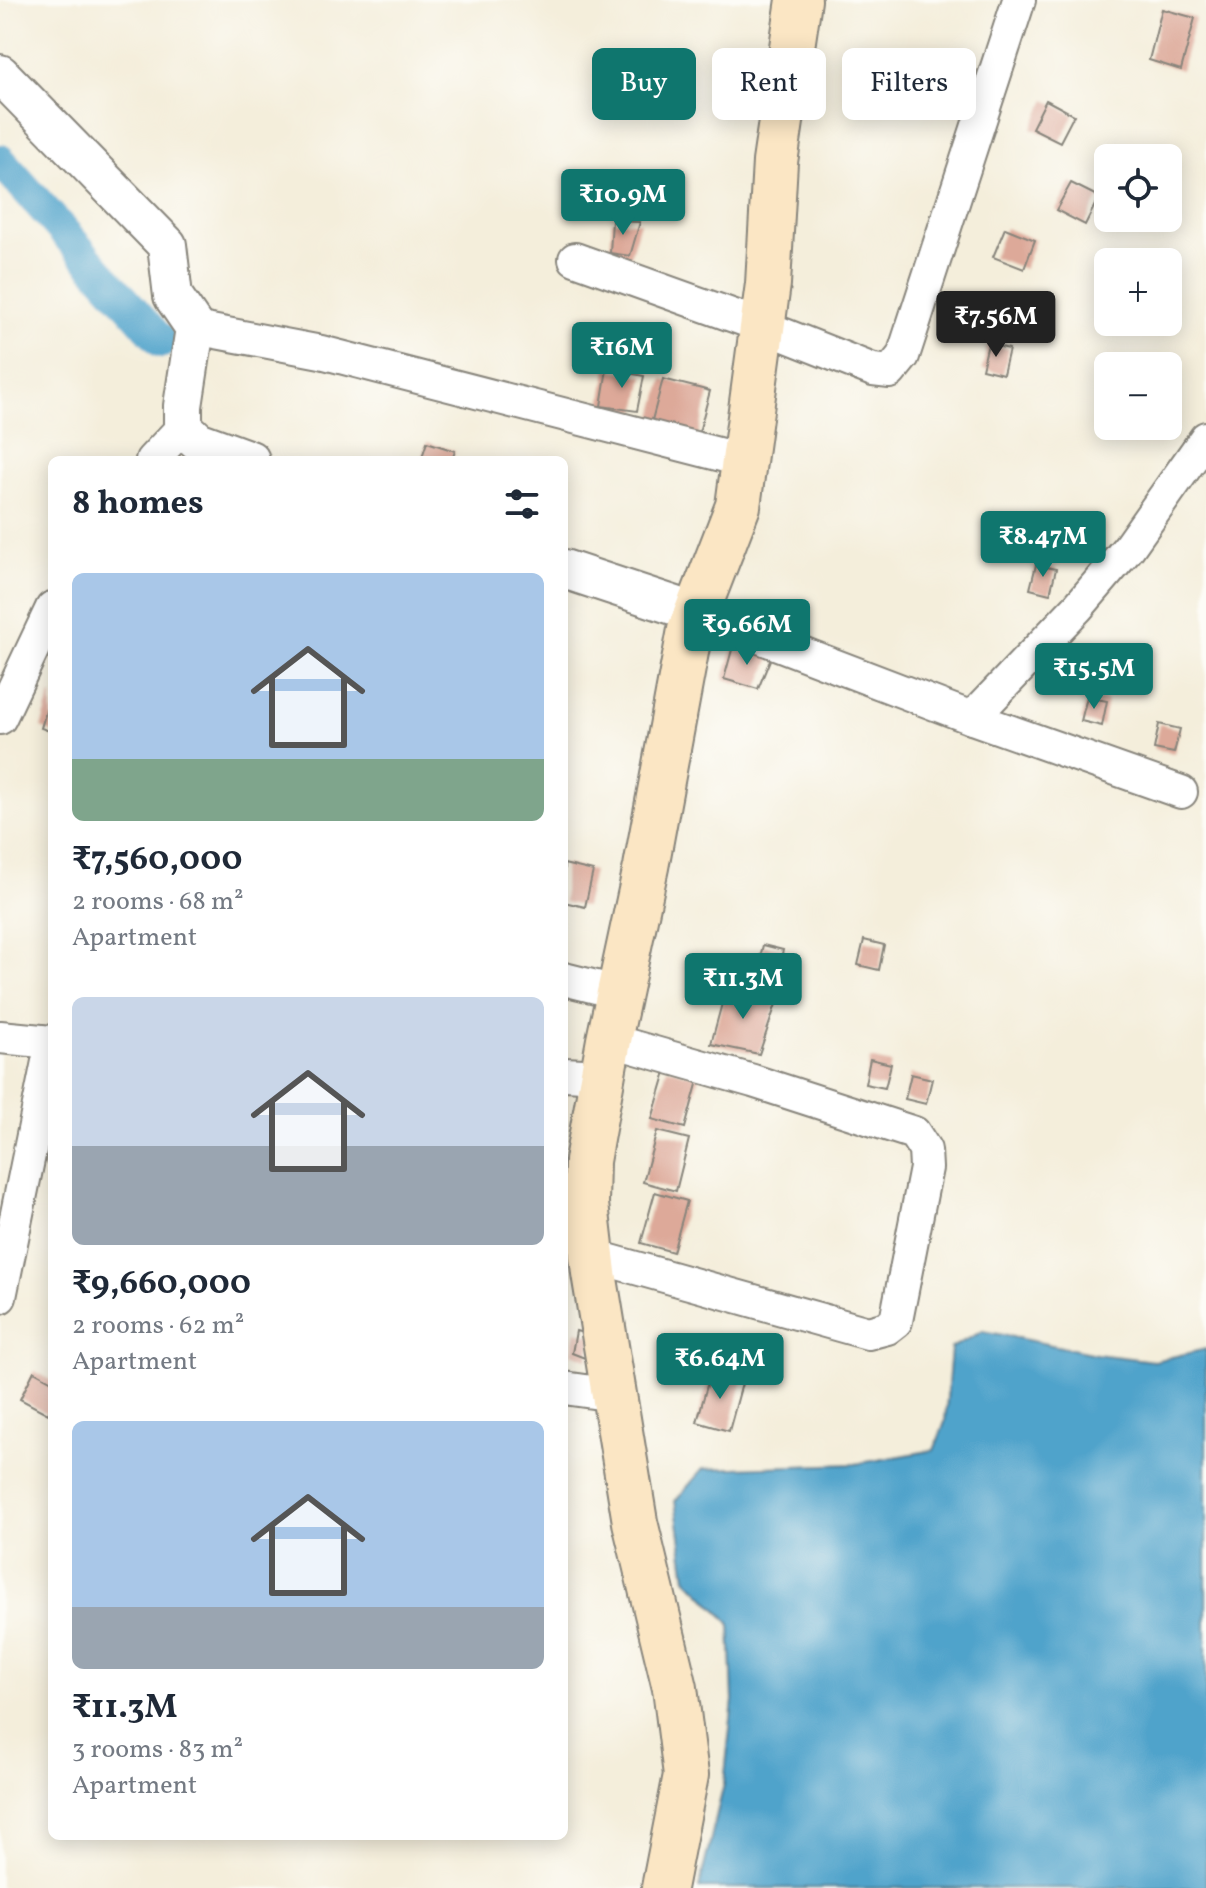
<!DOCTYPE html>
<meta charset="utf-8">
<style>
body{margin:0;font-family:Vollkorn,serif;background:#f2f2f3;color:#1f2937;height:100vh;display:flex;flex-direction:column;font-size:30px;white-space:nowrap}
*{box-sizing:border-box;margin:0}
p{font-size:26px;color:#747a83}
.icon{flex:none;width:44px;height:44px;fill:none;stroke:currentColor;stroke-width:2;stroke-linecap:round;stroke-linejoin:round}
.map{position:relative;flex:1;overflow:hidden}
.side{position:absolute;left:48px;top:456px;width:520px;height:1384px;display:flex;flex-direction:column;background:#fff;border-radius:12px;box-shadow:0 4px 20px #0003}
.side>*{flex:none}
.guide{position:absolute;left:592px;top:48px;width:494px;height:72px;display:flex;gap:16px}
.controls{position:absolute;left:1094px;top:144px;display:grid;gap:16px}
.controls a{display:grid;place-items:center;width:88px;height:88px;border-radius:12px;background:#fff;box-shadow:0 4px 20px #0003;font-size:40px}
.price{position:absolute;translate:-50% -68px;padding:0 18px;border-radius:8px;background:#0f766e;color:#fff;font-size:26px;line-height:52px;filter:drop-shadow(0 2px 4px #0008)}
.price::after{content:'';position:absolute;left:50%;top:48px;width:24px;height:18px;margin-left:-12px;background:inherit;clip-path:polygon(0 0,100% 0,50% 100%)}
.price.on{background:#222;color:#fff}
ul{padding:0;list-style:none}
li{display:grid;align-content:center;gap:16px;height:424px;padding:0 24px}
li span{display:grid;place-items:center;height:248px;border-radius:12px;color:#555}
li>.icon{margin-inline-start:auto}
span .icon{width:144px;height:144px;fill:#fffc;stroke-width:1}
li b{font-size:34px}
h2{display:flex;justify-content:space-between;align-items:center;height:96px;padding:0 24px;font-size:34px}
.chip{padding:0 28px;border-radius:12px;background:#fff;box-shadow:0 4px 20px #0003;font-size:28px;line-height:72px}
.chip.on{background:#0f766e;color:#fff}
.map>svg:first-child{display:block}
</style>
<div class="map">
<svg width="1206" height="1888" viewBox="0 0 1206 1888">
<rect width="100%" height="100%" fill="#fdfcf7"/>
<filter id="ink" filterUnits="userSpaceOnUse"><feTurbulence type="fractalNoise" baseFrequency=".0125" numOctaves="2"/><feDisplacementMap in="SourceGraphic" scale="16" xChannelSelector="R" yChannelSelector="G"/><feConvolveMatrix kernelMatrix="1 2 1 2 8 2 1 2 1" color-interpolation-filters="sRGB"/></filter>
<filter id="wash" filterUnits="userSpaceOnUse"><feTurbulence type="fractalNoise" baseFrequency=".006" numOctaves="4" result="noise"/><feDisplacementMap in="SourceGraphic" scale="32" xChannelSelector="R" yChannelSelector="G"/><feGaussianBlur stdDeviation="1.8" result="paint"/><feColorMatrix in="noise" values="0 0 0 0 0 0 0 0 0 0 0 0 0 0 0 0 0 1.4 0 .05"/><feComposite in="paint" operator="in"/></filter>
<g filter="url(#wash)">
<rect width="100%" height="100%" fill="#f4eedb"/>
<path fill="#50a3cb" stroke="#366074" stroke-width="2" d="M983,1331l113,23 58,7 52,-12v539h-507l25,-104 9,-84 -3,-77 -44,-45 -11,-77 28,-32 152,-5 79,-14 11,-28 6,-74z"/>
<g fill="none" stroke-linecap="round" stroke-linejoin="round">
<path stroke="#50a3cb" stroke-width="32" d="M0,160l162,182"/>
</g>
<g id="blocks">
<g fill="#dda999">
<path d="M1162,9l33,9 -14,52 -32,-10z"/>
<path d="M1046,100l28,15 -14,27 -28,-14z"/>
<path d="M1071,183l28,14 -14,28 -29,-15z"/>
<path d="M612,221l28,1 -10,34 -20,-3z"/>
<path d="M1005,228l30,12 -11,29 -31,-12z"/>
<path d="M988,344l21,5 -6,25 -21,-5z"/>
<path d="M607,369l37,7 -7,35 -36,-5z"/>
<path d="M663,379l47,12 -12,45 -47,-12z"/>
<path d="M427,442l28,9 -3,9h-31z"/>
<path d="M1036,565l20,4 -6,25 -20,-5z"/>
<path d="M733,646l39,9 -14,34 -34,-10z"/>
<path d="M51,695h1v37l-11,-4z"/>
<path d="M1087,697l20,4 -5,25 -21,-5z"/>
<path d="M1159,724l21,5 -6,24 -20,-4z"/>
<path d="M564,864l29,7 -8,36 -21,-5z"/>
<path d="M864,940l20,5 -5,25 -21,-5z"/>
<path d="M763,945l20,5 -6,24 -20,-4z"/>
<path d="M727,985l49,19 -17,50 -48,-10z"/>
<path d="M870,1059l21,5 -6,24 -20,-4z"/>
<path d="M667,1068l32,9 -14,51 -33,-9z"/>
<path d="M911,1074l21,5 -6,25 -21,-5z"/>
<path d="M657,1131l32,8 -13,52 -33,-9z"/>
<path d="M655,1192l32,9 -14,51 -32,-9z"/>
<path d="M576,1331l18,5 -7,23 -15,-6z"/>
<path d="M34,1371l18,10v25l-4,8 -28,-15z"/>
<path d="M711,1371l32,9 -14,51 -32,-9z"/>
</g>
</g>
</g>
<g filter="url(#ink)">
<use href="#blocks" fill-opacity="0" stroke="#88857c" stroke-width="2"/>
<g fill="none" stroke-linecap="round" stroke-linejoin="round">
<g stroke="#88857c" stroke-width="36">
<g id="minor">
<path d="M575,259l187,67 111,44 17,2 13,-16 116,-356"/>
<path d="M195,328l126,24 424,109"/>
<path d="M152,460l31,-33"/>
<path d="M697,613l275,105 209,74"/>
<path d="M0,718l52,-110"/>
<path d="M972,718l106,-111 51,-60 77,-109"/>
<path d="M564,979l56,14"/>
<path d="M0,1037l52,5"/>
<path d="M564,1074l39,2"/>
<path d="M593,1256l275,77 19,-5 9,-7 30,-153 -1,-18 -11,-17 -161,-52 -144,-41"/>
<path d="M0,1297l52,-255"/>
<path d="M564,1388l50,7"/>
</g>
</g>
<g stroke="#88857c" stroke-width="42">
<g id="tertiary">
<path d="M0,74l167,171 6,51 22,32 -12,78v21l15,14 52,19"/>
<path d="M564,569l133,44"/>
</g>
</g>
<g stroke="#88857c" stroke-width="48">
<path id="secondary" d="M664,1888l22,-113 -11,-87 -40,-166 -41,-249 -8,-69 1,-43 22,-121 37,-173 44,-237 48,-124 30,-222 7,-122 24,-162"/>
</g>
<use href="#minor" stroke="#fff" stroke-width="32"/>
<use href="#tertiary" stroke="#fff" stroke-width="38"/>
<use href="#secondary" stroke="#fbe6c4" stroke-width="44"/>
</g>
</g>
</svg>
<div class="controls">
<a><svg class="icon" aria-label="locate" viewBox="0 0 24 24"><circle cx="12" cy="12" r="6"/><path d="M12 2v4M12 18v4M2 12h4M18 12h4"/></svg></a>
<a>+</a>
<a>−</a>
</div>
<b class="price" style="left:623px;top:237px">₹10.9M</b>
<b class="price on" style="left:996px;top:359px">₹7.56M</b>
<b class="price" style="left:622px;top:390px">₹16M</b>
<b class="price" style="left:1043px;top:579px">₹8.47M</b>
<b class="price" style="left:747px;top:667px">₹9.66M</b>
<b class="price" style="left:1094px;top:711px">₹15.5M</b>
<b class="price" style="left:743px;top:1021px">₹11.3M</b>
<b class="price" style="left:720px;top:1401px">₹6.64M</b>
<div class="guide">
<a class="chip on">Buy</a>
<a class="chip">Rent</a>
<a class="chip">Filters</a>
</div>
<section class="side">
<h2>8 homes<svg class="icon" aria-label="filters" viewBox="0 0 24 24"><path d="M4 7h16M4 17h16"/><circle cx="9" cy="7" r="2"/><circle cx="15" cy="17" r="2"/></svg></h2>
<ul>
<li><span style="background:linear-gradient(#a9c7e8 75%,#7fa58c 0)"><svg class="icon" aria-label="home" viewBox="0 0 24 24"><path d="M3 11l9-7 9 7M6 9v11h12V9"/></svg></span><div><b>₹7,560,000</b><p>2 rooms · 68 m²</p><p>Apartment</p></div></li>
<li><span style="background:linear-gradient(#c9d6e8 60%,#9aa5b1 0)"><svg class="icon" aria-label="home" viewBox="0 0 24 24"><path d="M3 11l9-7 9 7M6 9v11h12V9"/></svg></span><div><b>₹9,660,000</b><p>2 rooms · 62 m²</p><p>Apartment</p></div></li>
<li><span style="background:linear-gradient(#a9c7e8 75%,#9aa5b1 0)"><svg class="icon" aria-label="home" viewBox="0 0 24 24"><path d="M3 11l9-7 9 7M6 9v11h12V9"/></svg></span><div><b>₹11.3M</b><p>3 rooms · 83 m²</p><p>Apartment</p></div></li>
</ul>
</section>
</div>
